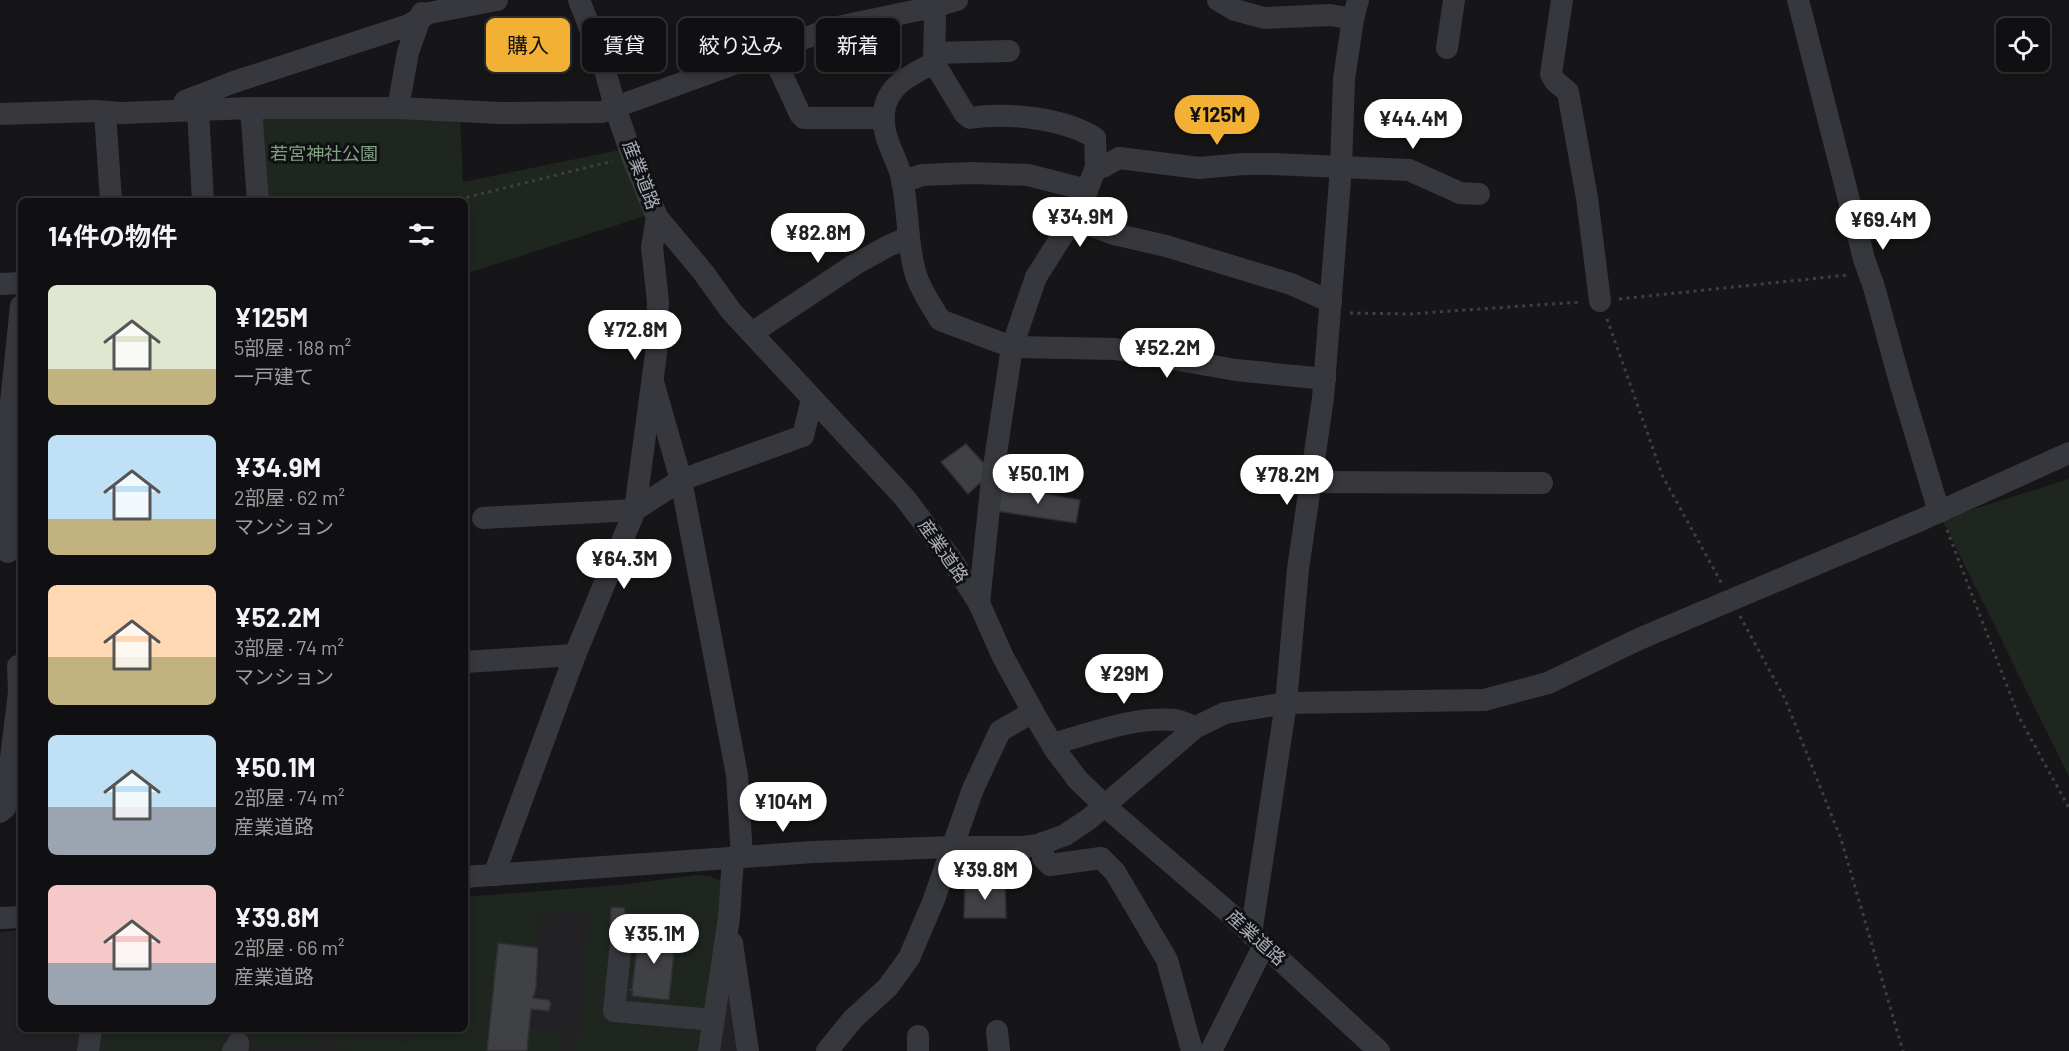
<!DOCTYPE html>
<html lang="ja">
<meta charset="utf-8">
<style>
body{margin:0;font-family:Barlow,"Noto Sans JP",sans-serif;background:#19191b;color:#f1f3f6;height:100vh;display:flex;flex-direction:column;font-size:22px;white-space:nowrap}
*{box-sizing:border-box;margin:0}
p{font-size:20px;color:#9c9d9f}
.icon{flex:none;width:33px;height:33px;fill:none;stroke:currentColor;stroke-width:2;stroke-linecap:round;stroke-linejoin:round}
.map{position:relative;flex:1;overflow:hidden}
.panel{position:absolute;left:18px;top:198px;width:450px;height:834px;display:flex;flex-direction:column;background:#101012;border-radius:9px;box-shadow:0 3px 9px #0003,0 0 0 2px #303032}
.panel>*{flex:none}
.hud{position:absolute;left:486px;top:18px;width:570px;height:54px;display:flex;gap:12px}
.fabs{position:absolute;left:1996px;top:18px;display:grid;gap:12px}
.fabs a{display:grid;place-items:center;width:54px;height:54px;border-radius:9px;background:#101012;box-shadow:0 3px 9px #0003,0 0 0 2px #303032;font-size:30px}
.price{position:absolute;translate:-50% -51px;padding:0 14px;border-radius:21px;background:#fff;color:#222;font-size:20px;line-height:39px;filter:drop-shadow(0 2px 3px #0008)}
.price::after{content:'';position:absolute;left:50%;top:36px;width:18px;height:14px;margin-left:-9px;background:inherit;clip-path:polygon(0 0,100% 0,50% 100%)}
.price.active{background:#f2b134;color:#111}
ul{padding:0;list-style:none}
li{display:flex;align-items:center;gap:18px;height:150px;padding:0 30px}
li span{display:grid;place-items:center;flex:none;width:168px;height:120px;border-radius:9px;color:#555}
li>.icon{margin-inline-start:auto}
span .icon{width:72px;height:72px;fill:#fffc;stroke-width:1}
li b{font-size:26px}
h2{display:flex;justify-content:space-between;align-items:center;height:72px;padding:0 30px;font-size:26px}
.chip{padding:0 21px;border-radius:9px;background:#101012;box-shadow:0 3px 9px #0003,0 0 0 2px #303032;font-size:21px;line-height:54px}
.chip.active{background:#f2b134;color:#111}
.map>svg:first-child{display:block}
</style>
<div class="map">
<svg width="2069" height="1051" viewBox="0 0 2069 1051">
<rect width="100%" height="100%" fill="#161618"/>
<path fill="#222225" d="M697,875l15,1 16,105 13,70h-741v-119l21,-2v99h444v-132l156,-12z"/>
<g fill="#1e261f" fill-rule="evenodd">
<path d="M262,105l198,8 3,69 162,-33 26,65 -186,60v-73h-203z"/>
<path d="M2069,479v298l-127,-258z"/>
<path d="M697,875l24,5 3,10 -21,161h-132l7,-6 12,-131 -36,-3 -14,4 -2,33 -40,-4 -11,107h-134l-19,-1 -3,-5 3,-10 75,6 2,-12h54v-132l156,-12zM658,926l4,2 -1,6 14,1 -6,65 -36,-4v-5l-4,-1 3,-1 6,-48 -7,-1 1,-4 6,1 1,-4 18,2z"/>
<path d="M96,1029h130l1,17 -9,5h-121z"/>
<path d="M244,1029h27l43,5 2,10 -5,4 -66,-5z"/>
<path d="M529,1029l31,4 3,5 -1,13h-35z"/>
</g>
<g fill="#404145" stroke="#303034" stroke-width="1.5">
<path d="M966,444l26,28 -24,22 -27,-32z"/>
<path d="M1001,486l79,14 -4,23 -79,-12z"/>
<path d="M965,884h40l1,34h-42z"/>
<path d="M611,907l14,1 -2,23 -13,-1z"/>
<path d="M658,926l4,3 -1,5 15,1 -7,65 -37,-4 1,-5 -4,-1 3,-1 6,-48 -7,-1 1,-4 6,1v-4l19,2z"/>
<path d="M498,943l40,5 -2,40 -3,10 16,2 2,4 -2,7 -18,-2 -4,42h-40z"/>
</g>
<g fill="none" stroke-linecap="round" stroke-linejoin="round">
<g stroke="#3d3f44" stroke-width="3" stroke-dasharray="3 4.5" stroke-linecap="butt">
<path d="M452,201l161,-40"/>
<path d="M1619,299l229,-24"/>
<path d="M1350,313l59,1 171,-12"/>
<path d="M1607,319l56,158 59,107"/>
<path d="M1947,530l72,187 50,91"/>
<path d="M1740,616l45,83 56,140 62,212"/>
</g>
<g stroke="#37383d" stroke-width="22">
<path d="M579,0l24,62 12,45 17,49 25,61 46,55 28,39 173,186 47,62 28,44 24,54 35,64 18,30 22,29 28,27 121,104 152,140"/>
<path d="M1218,0l17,10 29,8 66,-3 23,4"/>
<path d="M1562,0l-11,74 4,7 13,11 19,106 13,103"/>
<path d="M1798,0l66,259 10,28 26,95 39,130"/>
<path d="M933,7l2,11 -1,45 31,51 5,4c36,-6 94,0 125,20l1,29 -15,39 -45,71 -24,70 -20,133 -13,123"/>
<path d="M1447,48l7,-48"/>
<path d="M771,51l29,63 4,4h80"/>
<path d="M934,53l75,-2"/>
<path d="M934,63c-22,11 -47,22 -50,49 -3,23 11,42 17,63 8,32 5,68 15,100 5,16 16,31 24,45l72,27 103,2 121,21 89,9"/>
<path d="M251,108l7,93"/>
<path d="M398,108l10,-56 14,-39"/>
<path d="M181,110l4,-9 49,-19 175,-57 20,-12 68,-13"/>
<path d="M198,110l5,91"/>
<path d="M105,112l6,89"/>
<path d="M0,114l94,-3 28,2 129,-5h147l102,5 102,-1 231,-84 100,-21 24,-7"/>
<path d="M1096,167h7l16,-9 80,10 44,-4h30l136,6 51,23 19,1"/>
<path d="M902,182l20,-7 50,-2 56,2 59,15"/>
<path d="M1073,219l41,15 52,12 125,38 40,18"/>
<path d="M0,284l21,-1"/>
<path d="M752,333l102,-68 34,-19 21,-9"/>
<path d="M653,382l28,98 56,295 5,82"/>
<path d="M1311,482l231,1"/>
<path d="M483,518l152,-8 46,-30 122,-44 9,-37"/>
<path d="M8,552l1,-131 12,-115"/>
<path d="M575,655l60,-145 21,-156 2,-52 -6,-55 5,-30"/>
<path d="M465,662l110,-7 -81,220"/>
<path d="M1052,744c37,-10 83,-28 122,-24 7,1 15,5 22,7"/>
<path d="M0,812l5,-4 14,-116 -1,-26"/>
<path d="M1043,843v15l7,7 51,-7 14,14 52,88 25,91"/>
<path d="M465,877l347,-25 141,-5h70l15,-2 27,-10 24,-16 107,-92 29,-14 61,-10 198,-3 64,-17 91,-44 284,-120 146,-66"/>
<path d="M0,918l21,-1"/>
<path d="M1251,934l35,-231 12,-134 25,-171 18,-231 3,-88 9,-60 5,-19"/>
<path d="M621,942l-7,69 99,9"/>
<path d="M732,943l16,108"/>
<path d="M997,1031l2,20"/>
<path d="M88,1051l3,-22"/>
<path d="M233,1051l5,-4v-4"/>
<path d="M709,1051l20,-133 4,-61"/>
<path d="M827,1051l26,-32 35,-32 21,-29 24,-56 40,-113 27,-58 33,-19"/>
<path d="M918,1051v-15"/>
<path d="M1211,1051l53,-106"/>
</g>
</g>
<g text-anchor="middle" stroke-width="6" stroke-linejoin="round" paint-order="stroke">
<g font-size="18" fill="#7fa381" stroke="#111113">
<text x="324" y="160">若宮神社公園</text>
</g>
<g font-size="18" fill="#a8adb8" stroke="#111113">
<text transform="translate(641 175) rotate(69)" y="6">産業道路</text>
<text transform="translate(943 551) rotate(55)" y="6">産業道路</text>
<text transform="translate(1256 938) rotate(42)" y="6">産業道路</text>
</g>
</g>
</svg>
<div class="fabs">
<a><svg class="icon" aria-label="locate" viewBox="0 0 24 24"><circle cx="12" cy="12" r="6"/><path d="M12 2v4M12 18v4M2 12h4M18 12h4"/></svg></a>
</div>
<b class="price active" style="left:1217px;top:146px">¥125M</b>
<b class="price" style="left:1413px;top:150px">¥44.4M</b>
<b class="price" style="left:1080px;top:248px">¥34.9M</b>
<b class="price" style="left:1883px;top:251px">¥69.4M</b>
<b class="price" style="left:818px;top:264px">¥82.8M</b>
<b class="price" style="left:635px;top:361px">¥72.8M</b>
<b class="price" style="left:1167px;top:379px">¥52.2M</b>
<b class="price" style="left:1038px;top:505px">¥50.1M</b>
<b class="price" style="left:1287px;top:506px">¥78.2M</b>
<b class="price" style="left:624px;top:590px">¥64.3M</b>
<b class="price" style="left:1124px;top:705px">¥29M</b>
<b class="price" style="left:783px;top:833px">¥104M</b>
<b class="price" style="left:985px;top:901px">¥39.8M</b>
<b class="price" style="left:654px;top:965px">¥35.1M</b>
<div class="hud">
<a class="chip active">購入</a>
<a class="chip">賃貸</a>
<a class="chip">絞り込み</a>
<a class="chip">新着</a>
</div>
<section class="panel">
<h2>14件の物件<svg class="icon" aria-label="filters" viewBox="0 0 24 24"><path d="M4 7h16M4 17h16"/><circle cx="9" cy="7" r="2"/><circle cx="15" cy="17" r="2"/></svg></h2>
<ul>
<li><span style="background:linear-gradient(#dfe7d0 70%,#c2b280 0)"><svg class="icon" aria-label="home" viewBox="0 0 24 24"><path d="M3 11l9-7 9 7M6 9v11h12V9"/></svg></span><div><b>¥125M</b><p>5部屋 · 188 m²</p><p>一戸建て</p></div></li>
<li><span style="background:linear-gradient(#bfe0f5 70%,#c2b280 0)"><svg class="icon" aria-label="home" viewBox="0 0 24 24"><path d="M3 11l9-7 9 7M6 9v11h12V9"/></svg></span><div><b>¥34.9M</b><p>2部屋 · 62 m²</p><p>マンション</p></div></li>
<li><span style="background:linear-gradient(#ffd9b3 60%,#c2b280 0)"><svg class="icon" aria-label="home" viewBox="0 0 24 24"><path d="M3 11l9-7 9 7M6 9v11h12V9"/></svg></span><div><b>¥52.2M</b><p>3部屋 · 74 m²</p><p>マンション</p></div></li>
<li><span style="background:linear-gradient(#bfe0f5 60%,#9aa5b1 0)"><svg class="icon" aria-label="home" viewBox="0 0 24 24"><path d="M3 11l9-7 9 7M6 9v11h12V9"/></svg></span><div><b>¥50.1M</b><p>2部屋 · 74 m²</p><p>産業道路</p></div></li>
<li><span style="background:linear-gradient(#f6c9c9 65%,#9aa5b1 0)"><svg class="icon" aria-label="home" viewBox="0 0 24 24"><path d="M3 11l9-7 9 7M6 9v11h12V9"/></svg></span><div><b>¥39.8M</b><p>2部屋 · 66 m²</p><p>産業道路</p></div></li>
</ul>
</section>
</div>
